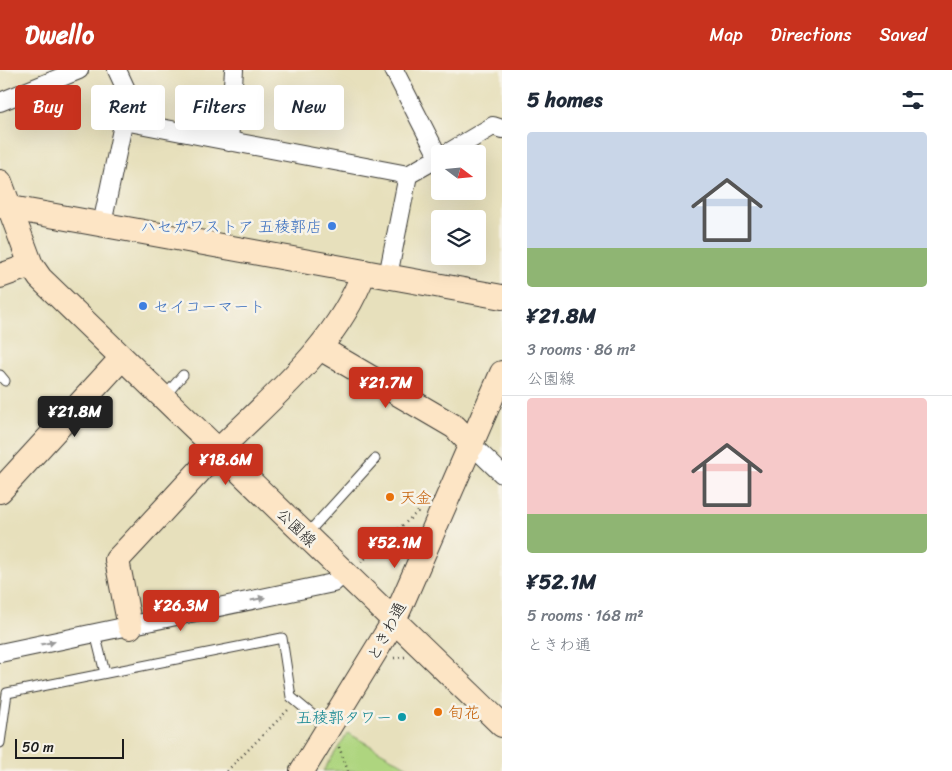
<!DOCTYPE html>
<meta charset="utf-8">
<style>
body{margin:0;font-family:Sriracha,"Klee One",sans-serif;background:#f2f2f3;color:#1f2937;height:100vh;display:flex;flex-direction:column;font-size:19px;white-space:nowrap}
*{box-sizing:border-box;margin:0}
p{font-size:16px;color:#747a83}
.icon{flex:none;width:28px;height:28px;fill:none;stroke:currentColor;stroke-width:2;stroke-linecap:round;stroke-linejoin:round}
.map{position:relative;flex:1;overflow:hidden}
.sheet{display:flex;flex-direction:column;background:#fff;width:450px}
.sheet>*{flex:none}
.guide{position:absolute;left:15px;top:15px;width:411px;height:45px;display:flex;gap:10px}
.needle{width:32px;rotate:106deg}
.buttons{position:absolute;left:431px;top:75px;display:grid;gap:10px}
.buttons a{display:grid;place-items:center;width:55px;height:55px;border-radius:5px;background:#fff;box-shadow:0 5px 20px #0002;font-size:25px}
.scale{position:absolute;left:15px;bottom:12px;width:109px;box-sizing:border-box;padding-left:5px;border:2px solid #1c1c1c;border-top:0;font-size:14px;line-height:18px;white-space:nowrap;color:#1c1c1c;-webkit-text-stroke:4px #f7f3e8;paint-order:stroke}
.price{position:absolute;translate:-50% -42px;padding:0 11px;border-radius:5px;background:#c8321e;color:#fff;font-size:16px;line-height:32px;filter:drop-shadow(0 1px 2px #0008)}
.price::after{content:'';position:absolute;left:50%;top:30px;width:15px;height:11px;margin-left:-8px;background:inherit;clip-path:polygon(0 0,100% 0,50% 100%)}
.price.current{background:#222;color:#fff}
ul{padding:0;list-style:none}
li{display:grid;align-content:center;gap:10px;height:265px;padding:0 25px}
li+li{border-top:1px solid #e0e1e3}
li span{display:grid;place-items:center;height:155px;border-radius:5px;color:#555}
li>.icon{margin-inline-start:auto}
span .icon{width:90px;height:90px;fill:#fffc;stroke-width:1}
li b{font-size:21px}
h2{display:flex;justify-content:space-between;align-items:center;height:60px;padding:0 25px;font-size:21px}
.tag{padding:0 18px;border-radius:5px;background:#fff;box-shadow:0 5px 20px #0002;font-size:18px;line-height:45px}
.tag.current{background:#c8321e;color:#fff}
header{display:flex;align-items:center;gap:30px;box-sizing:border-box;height:70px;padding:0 25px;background:#c8321e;color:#fff}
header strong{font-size:24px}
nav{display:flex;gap:28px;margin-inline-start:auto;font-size:18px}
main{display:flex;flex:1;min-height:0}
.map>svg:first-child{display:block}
</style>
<header>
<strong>Dwello</strong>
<nav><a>Map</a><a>Directions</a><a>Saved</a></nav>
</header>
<main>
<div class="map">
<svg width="502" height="701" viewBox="0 0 502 701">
<rect width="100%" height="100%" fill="#f7f3e8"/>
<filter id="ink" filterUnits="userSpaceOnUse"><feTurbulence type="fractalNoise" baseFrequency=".02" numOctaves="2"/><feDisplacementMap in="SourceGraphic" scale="10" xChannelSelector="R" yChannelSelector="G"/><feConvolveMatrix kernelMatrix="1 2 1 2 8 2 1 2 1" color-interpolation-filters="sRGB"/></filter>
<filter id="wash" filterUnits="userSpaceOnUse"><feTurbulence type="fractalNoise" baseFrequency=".0096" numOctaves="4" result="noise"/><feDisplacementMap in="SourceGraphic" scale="20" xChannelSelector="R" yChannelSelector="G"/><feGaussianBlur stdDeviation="1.12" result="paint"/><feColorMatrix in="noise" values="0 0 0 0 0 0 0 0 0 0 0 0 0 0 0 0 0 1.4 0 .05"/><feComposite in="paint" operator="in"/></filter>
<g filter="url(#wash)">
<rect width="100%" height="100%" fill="#e7e0bc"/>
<path fill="#aed57f" stroke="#65784e" d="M348,663l67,38h-92z"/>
</g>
<g filter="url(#ink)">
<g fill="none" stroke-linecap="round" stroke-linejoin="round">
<g stroke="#3a3934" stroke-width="11">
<g id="lane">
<path d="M0,305l5,6"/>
<path d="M164,327l19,-22"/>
<path d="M306,465l69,-76"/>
<path d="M95,563l10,40"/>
<path d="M0,673l7,-50 275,-55 9,59 36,30"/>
</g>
</g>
<g stroke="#3a3934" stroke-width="20">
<g id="street">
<path d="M394,0l45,88"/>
<path d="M0,32l79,-32"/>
<path d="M124,51l284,54 32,-18"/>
<path d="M229,72l5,-72"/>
<path d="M446,84l47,-28 9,3"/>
<path d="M102,154l27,-128 -12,-26"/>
<path d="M388,206l20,-101"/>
<path d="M472,375l30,29"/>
<path d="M0,583l333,-70 10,-9"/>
</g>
</g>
<g stroke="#3a3934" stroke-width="26">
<g id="secondary">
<path d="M0,112l31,83 9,13 462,447"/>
<path d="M0,136l502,91"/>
<path d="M0,206l31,-11"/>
<path d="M320,278l135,79 17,18"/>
<path d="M0,421l121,-132"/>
<path d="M130,557l-13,-67c35,-37 69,-75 104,-112 53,-53 116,-103 143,-176"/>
<path d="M302,701l92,-150 108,-248"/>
</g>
</g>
<g stroke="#3a3934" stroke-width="2.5" stroke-dasharray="1 4" stroke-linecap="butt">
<path d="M361,492l60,-53"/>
<path d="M394,588l11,-1"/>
<path d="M339,677l9,24"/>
<path d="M227,701l62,-62"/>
</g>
<use href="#lane" stroke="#fff" stroke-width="9"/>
<use href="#street" stroke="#fff" stroke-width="18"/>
<use href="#secondary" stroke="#fde5c5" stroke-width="24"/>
</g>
<defs><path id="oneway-solid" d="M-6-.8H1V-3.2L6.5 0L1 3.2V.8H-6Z" transform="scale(1.25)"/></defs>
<g fill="#999">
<use href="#oneway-solid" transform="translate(258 529) rotate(-12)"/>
<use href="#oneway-solid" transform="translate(48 573) rotate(-12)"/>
</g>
</g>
<g fill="#3f7fe0" stroke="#f7f3e8" stroke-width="2">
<circle cx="332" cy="156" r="5"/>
<circle cx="143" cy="236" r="5"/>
</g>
<g fill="#e8710a" stroke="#f7f3e8" stroke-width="2">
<circle cx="390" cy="427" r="5"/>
<circle cx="438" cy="642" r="5"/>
</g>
<circle fill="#0f9aa8" stroke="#f7f3e8" stroke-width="2" cx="402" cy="647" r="5"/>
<g text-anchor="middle" stroke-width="5" stroke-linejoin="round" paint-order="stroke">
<g font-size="16" fill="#366cbe" stroke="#f7f3e8" text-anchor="end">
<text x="322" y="162">ハセガワストア 五稜郭店</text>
<text x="153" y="242" text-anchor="start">セイコーマート</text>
</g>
<g font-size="16" fill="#c56008" stroke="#f7f3e8" text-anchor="start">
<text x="400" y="433">天金</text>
<text x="448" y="648">旬花</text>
</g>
<g font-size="16" fill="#1c1c1c" stroke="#f7f3e8">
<text transform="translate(297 457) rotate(44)" y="6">公園線</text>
<text transform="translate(386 561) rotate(-62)" y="6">ときわ通</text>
</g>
<g font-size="16" fill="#0d838f" stroke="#f7f3e8" text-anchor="end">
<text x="392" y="653">五稜郭タワー</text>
</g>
</g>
</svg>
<div class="buttons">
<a><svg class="needle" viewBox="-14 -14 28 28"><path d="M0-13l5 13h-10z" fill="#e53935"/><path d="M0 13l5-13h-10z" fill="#747a83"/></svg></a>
<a><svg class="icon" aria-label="layers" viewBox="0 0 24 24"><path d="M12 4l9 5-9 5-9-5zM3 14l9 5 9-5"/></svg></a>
</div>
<div class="scale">50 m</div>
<b class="price" style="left:386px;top:339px">¥21.7M</b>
<b class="price current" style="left:75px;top:368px">¥21.8M</b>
<b class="price" style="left:226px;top:416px">¥18.6M</b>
<b class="price" style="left:395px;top:499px">¥52.1M</b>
<b class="price" style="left:181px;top:562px">¥26.3M</b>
<div class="guide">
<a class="tag current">Buy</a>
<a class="tag">Rent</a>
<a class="tag">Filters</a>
<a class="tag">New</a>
</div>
</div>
<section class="sheet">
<h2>5 homes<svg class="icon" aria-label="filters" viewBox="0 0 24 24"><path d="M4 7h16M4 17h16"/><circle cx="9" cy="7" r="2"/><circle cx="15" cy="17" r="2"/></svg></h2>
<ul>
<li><span style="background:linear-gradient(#c9d6e8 75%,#8fb573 0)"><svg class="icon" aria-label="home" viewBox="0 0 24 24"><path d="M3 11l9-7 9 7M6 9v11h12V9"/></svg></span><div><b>¥21.8M</b><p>3 rooms · 86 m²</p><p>公園線</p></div></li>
<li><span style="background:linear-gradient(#f6c9c9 75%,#8fb573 0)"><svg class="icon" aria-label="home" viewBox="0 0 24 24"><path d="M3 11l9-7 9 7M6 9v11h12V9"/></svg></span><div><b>¥52.1M</b><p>5 rooms · 168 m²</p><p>ときわ通</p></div></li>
</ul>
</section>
</main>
